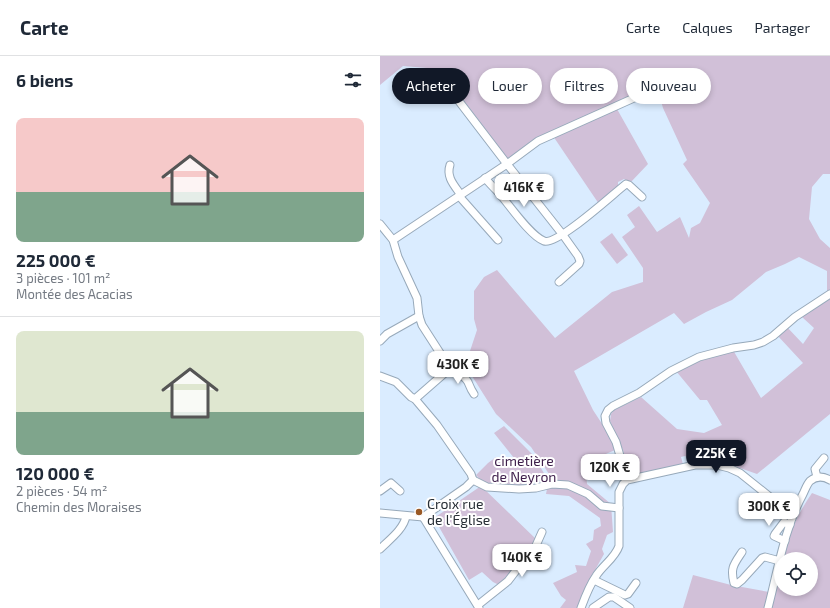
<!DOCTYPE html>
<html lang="fr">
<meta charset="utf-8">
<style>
body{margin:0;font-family:"Exo 2",sans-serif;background:#f2f2f3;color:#1f2937;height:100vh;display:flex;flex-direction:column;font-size:15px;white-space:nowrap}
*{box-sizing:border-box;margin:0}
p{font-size:13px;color:#747a83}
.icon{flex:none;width:22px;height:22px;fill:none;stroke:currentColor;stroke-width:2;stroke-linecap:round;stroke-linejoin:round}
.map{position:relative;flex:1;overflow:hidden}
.sheet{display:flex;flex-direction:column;background:#fff;width:380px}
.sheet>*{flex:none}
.guide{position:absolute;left:12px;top:12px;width:378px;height:36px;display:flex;gap:8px}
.buttons{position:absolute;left:394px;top:496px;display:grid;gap:8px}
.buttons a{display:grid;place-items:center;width:44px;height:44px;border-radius:50%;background:#fff;box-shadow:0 2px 6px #0003;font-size:20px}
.price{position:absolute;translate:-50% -34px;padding:0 9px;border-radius:8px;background:#fff;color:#222;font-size:13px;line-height:26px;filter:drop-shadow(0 1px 2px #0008)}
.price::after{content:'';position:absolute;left:50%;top:24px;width:12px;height:9px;margin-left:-6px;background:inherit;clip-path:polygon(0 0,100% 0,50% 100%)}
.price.current{background:#111827;color:#fff}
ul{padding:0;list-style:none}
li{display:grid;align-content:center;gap:8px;height:212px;padding:0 16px}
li+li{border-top:1px solid #e0e1e3}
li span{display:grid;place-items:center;height:124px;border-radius:8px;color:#555}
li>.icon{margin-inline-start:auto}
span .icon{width:72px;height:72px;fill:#fffc;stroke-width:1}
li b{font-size:17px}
h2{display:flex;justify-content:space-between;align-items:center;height:48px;padding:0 16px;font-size:17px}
.chip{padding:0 14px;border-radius:18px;background:#fff;box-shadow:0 2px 6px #0003;font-size:14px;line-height:36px}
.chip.current{background:#111827;color:#fff}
header{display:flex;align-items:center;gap:24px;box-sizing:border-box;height:56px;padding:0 20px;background:#fff;border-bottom:1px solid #e0e1e3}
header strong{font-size:19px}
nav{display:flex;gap:22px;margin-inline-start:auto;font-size:14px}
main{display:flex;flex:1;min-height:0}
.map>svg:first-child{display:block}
</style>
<header>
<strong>Carte</strong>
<nav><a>Carte</a><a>Calques</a><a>Partager</a></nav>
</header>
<main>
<section class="sheet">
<h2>6 biens<svg class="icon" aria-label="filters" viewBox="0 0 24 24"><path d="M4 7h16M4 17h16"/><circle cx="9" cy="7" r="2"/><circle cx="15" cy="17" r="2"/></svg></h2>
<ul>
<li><span style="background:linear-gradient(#f6c9c9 60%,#7fa58c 0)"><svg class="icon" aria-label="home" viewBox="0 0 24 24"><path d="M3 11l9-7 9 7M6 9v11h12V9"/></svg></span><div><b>225 000 €</b><p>3 pièces · 101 m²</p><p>Montée des Acacias</p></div></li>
<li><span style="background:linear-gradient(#dfe7d0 65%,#7fa58c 0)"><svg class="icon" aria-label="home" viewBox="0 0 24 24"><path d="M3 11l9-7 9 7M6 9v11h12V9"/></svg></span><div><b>120 000 €</b><p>2 pièces · 54 m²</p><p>Chemin des Moraises</p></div></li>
</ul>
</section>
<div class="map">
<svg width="450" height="552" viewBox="0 0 450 552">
<rect width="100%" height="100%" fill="#daecff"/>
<g fill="#d1c0d8">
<path d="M0,0h450v118h-7l-11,13 -3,32 11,20 10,9v42l-3,2v-21l-28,-14 -14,7 -19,8 -34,28 -26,12 -22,12 -10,-11 -100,58 19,39 17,26 5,14 -30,13 2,21 24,20 2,28 -6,3 -5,14 2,5 -19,34 -8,20h-17l6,-8 -5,-4 -8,-13 24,-11 -2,-7 11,1 5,-15 -5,-7 7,-4 1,-10 7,-4 -1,-8 -31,-22 -23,-2 3,-15v-5l-18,-27 -35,-33 -24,-38 -2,-25 7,-21 -3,-11v-28l10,-14 13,-7 58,68 57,-46 31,-10v-14l-21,-31 13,-10 -8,-12 12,-9 18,26 23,-15 9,21 2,-10 9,-5 10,-20 -27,-39 4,-4 -24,-52 -6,-21 -106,46 -43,28 -67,-87 -14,-6 -24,-2 -23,19z"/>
<path d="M237,53l31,55 -18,19 -6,-4 -6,3v7l-19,15 -46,-68z"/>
<path d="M232,177l16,22 -11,9 -17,-22z"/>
<path d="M450,243v115l-73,60 -37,-13 -23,2 -12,-7 -4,1 2,7 -53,12 -7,-26 -13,-29 1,-7 3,-4 27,-13 36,32 27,4 18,-8 -15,-25h-7l-24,-29 25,-13 32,-8 28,48 42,-35 -26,-28 9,-9 17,18 11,-16 -12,-11z"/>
<path d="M124,370l30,30 11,19 -2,6c-18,4 -40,8 -57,2 -4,-1 -7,-5 -10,-8l12,-12 8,-6 2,4 4,-2 12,-1 -20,-25z"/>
<path d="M101,430l55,53 -8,17 -7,4 -13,18 -9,7 -6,-3 -11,-10 -13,8 -35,-62z"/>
<path d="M432,437l18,7v108h-59l10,-42v23h30v-30h-28c5,-24 15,-46 29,-66z"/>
<path d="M313,519l38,10 38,7 -3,16h-83z"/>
</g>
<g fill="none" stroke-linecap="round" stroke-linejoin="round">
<g stroke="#97a9ba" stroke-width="9">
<g id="minor">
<path d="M45,40l20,-13 62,81 31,-23 105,-47 12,-9"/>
<path d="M70,109c-4,12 4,20 11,30"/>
<path d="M105,122c4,5 8,9 13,14 10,11 32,44 46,49 13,5 69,-47 82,-57l3,1 13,12"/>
<path d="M79,140l39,44"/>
<path d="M0,168l13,16 5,17 19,41 2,18 3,9 27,42 -2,4 -32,28"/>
<path d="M13,184l114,-76 56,71 15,21 2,5 -1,3 -20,18"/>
<path d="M0,285l7,-7 32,-18"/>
<path d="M69,311c6,4 15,8 19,15 2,5 3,8 6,12"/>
<path d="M0,320l16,6 15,15 4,2 22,26 34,49 2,6"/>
<path d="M437,421l-2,-8 9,-11"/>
<path d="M93,424l14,7 32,2 17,-1 16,-4 16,1 20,9 14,12 17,2"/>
<path d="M247,424l-11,-38 -10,-19 -1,-7 3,-6 5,-4 26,-13 32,-22 28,-14 34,-9 21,-3 9,-3 10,-6 22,-19 35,-23"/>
<path d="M0,435l11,-8 9,8"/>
<path d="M0,457l43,4"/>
<path d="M43,461l56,91"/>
<path d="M43,461l43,-30 7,-7"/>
<path d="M405,485l-11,-5 1,-2 9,-12 6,3"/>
<path d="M0,493c9,-9 24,-20 26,-33"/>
<path d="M362,496c-8,12 -12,16 -8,31l3,1 5,-4 20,-22 3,-1 15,4"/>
<path d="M214,524l31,15 3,-1 8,-11"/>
<path d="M98,549l30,-24 13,-17 9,-5 12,-27"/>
<path d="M201,552c4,-11 8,-22 15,-32 7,-11 19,-18 23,-30v-54l4,-8 4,-4 68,-15h22l12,3 11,5 30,24 24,13"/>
<path d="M213,552l16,-11h5l16,11"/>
<path d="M388,552c10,-38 16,-79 35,-114 2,-4 4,-10 7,-13 6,-5 13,-5 20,-1"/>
</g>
</g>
<use href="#minor" stroke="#fff" stroke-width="7"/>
</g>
<circle fill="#9a5925" stroke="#fff" stroke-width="1.5" cx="39" cy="456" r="4"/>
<g text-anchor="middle" stroke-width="4" stroke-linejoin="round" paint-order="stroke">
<g font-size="14" fill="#3d1e4a" stroke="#fff">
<text x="144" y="410">cimetière<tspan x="144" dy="16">de Neyron</tspan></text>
</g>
<g font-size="14" fill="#272e35" stroke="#fff" text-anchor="start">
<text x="47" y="453">Croix rue<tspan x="47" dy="16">de l'Église</tspan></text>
</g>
</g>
</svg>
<div class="buttons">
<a><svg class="icon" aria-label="locate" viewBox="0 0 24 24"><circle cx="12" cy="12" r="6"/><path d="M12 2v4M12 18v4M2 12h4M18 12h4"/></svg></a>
</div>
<b class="price" style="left:144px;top:152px">416K €</b>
<b class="price" style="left:78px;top:329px">430K €</b>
<b class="price current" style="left:336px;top:418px">225K €</b>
<b class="price" style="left:230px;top:432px">120K €</b>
<b class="price" style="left:389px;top:471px">300K €</b>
<b class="price" style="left:142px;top:522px">140K €</b>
<div class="guide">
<a class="chip current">Acheter</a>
<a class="chip">Louer</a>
<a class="chip">Filtres</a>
<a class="chip">Nouveau</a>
</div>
</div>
</main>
